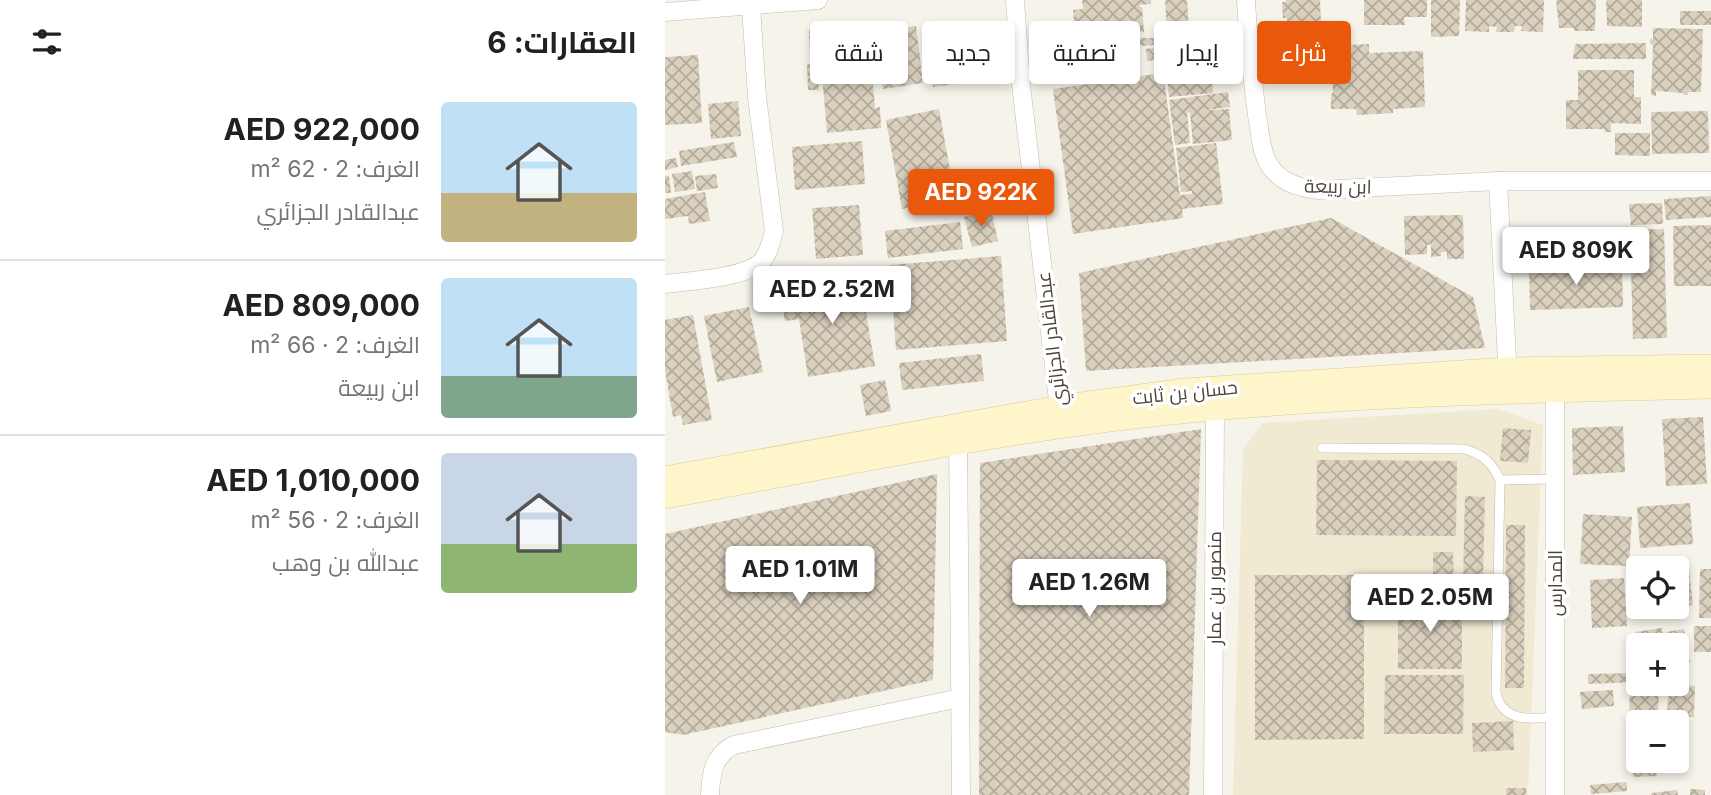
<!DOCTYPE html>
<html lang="ar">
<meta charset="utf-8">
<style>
body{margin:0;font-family:Inter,Cairo,sans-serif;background:#f6f6f6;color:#202124;direction:rtl;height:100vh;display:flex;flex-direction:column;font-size:26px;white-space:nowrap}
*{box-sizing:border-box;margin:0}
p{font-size:23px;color:#757577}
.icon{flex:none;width:38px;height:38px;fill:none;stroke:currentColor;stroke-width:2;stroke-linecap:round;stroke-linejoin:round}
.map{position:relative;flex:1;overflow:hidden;direction:ltr}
.panel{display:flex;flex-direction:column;background:#fff;width:665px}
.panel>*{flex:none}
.guide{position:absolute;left:21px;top:21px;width:665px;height:63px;direction:rtl;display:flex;gap:14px}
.buttons{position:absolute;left:961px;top:556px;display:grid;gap:14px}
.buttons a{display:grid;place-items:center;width:63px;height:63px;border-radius:7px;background:#fff;box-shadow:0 4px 10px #0003;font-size:35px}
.price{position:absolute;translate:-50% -60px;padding:0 16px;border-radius:7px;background:#fff;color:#222;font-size:23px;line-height:46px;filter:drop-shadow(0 2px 4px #0008)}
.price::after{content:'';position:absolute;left:50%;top:42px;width:21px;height:16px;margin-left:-10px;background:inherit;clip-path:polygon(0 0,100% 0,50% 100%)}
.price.active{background:#ea580c;color:#fff}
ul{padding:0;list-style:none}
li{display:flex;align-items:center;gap:21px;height:175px;padding:0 28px}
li+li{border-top:2px solid #e0e0e0}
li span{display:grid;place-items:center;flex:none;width:196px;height:140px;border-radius:7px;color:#555}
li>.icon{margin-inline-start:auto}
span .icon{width:84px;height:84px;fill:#fffc;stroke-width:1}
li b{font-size:30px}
h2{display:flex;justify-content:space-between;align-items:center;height:84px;padding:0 28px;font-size:30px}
.tag{padding:0 24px;border-radius:7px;background:#fff;box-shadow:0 4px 10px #0003;font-size:24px;line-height:63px}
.tag.active{background:#ea580c;color:#fff}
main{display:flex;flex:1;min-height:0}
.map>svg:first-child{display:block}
</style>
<main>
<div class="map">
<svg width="1046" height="795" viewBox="0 0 1046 795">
<defs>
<pattern id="building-cross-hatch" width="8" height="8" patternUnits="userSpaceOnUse" patternTransform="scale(1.75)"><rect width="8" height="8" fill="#dad0be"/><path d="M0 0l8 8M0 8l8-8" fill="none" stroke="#b3aa9b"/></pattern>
</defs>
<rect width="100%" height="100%" fill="#f6f3ea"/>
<path fill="#f1ead3" d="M833,409l45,16 -15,370h-295l10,-346 20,-26z"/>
<g fill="url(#building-cross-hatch)">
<path d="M417,0h69v4l-12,1 1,2h2l2,25 -69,6 -2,-28 10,-1z"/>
<path d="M500,0h22l3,43 -22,1z"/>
<path d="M621,0h34l1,23 -34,2v-7h-4l-1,-16h4z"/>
<path d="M699,0h63v17h-23l1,8h-41z"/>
<path d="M766,0h29l-1,36 -28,1z"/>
<path d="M801,0h78l-1,32 -22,-1 1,-5h-7l-1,6h-18l1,-5 -8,-1v6l-24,-1z"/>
<path d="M891,0h40l-1,31h-21v-3h-15z"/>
<path d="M941,0h36v27l-35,-1z"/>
<rect x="1015" y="11" width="31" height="14"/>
<path d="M281,21l2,14 22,-3 7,49 -44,6 -9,-63z"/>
<path d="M645,25l1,16 -21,3 -2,-16z"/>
<path d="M251,26l7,57 -40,6 -5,-41 22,-3 -2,-16z"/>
<path d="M988,28l50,1 -2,63h-13v3h-4v-2l-28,-2v5l-5,-1 2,-50 -3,-1v-5h3z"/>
<path d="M161,29l1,26 -17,1 -1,-26z"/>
<path d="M474,38h16l1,7 -16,1z"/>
<path d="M456,41h12v8h-11z"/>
<path d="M542,42l1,11 -61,8 -1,-12z"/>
<path d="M981,43v16h-73l2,-15z"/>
<path d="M704,44v9l54,-2 2,56 -32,2v4l-36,2 -1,-6h-25v-15l2,-1 -2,-47z"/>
<path d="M33,55l4,68 -37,2v-68z"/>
<path d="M206,58l4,50 5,-1 1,21 -54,5 -6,-71z"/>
<path d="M153,63l1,27h-11l-1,-26z"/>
<path d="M546,69l2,24 -44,4 -2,-24z"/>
<path d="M913,70h56v27h7v27l-30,-1v9h-7l1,-3h-39v-29h12z"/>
<path d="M498,73l17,122 12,-1v-3l-11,1 -5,-44 40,-5 7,61 -41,5 1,9 -110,16 -20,-145z"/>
<path d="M563,92l2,15 -30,4 29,-2 3,31 -39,4 -3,-32 -3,1 3,30 -15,2 -6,-45z"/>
<path d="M73,101l3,35 -30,3 -3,-35z"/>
<path d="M274,109l16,89 -53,11 -16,-89z"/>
<path d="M1043,111l1,42 -57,1 -1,-42z"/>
<path d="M950,133h35v23l-35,-1z"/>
<path d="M197,141l3,43 -70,6 -3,-43z"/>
<path d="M69,142l3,15 -56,9 -2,-15z"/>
<path d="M11,158l2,9 -13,3v-10z"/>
<path d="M27,171l3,18 -20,3 -3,-18z"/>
<path d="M51,174l2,14 -21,3 -2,-15z"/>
<path d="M0,176h4l2,17h-6z"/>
<path d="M40,192l5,29 -21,3 -1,-8 -23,3v-20z"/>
<path d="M1046,196v21l-45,3 -2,-21z"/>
<path d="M997,203l1,21 -32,1 -2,-21z"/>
<path d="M194,205l4,50 -47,4 -4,-51z"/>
<path d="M326,210l7,31 -26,6 -8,-30z"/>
<path d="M798,215l1,44h-17v-7h-6v4l-10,1v-13l-4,1v9l-22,1 -1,-39z"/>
<path d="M666,218l142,79 12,51 -399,23 -7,-98z"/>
<path d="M295,222l3,27 -75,9 -3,-27z"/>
<path d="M1046,225v61h-37l-1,-60z"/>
<path d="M999,229l3,109 -34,1 -3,-109z"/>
<path d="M934,230v12l-3,1v17h-15v-4l-23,1v5l-22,1v-4h-16v-12h4v-15z"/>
<path d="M937,239l21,1 -1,13h-21z"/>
<path d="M336,256l6,85 -111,9 -6,-85z"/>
<path d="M957,264l1,43 -93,3 -1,-42z"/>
<path d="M195,276l15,90 -67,11 -9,-58 -14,2 -2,-12h6l-4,-20z"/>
<path d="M84,307l14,65 -46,10 -13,-66z"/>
<path d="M28,315l19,105 -29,5 -2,-10 -8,2 -8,-47v-50z"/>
<path d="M316,354l3,27 -82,9 -3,-27z"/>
<path d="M220,380l6,31 -25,5 -6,-31z"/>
<path d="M1038,417l4,67 -41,2 -4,-67z"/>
<path d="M958,426l2,46 -52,3 -1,-47z"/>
<path d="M838,428l28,2 -3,33 -28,-2z"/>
<path d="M536,429l-12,366h-210l1,-332z"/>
<path d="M652,460l140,1 -1,75 -140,-1z"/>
<path d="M272,474l-4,206 -250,55 -18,-3v-198z"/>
<path d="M800,496l20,1 -2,84h-20z"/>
<path d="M1025,503l3,41 -53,4 -3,-41z"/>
<path d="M918,514l49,3 -3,49 -49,-2z"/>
<path d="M841,525h19l-1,163h-19z"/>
<path d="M768,552h20l1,39h-21z"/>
<path d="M1035,569h11v49h-12z"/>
<path d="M1024,570l4,35 -16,2v-36z"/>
<path d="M590,575h109v164l-109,1z"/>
<path d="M959,578l3,48 -35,2 -2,-48z"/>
<path d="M797,598v71h-64v-70z"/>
<path d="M972,607h29l1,3 -29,2z"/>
<rect x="1029" y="626" width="17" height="26"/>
<path d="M997,628l2,18h-28l-1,-14z"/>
<path d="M1019,629l6,34 -13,3v-20h-8l-3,-14z"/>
<path d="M973,673v9l-50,2v-10z"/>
<path d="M720,675h79l-1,59h-79z"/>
<path d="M1004,685l26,1 -1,31 -27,-1z"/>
<path d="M965,686h29l-1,31 -29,-1z"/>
<path d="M948,690l1,16 -32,3 -2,-17z"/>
<path d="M848,721l1,29 -41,2 -1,-29z"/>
<path d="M966,743h7v18h18l1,15 -24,1z"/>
<path d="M962,782v9l-36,3 -1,-9z"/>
<rect x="841" y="788" width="20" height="7"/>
<path d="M1025,789l15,1v5h-15z"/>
<path d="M1012,790l1,5h-27v-2z"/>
</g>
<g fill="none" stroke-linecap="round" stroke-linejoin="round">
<g stroke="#c3bcab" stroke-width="10">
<g id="lane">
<path d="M657,448l142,1c18,5 28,13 36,31"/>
<path d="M890,479l-55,1 -4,213c7,30 35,26 59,24"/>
</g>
</g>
<g stroke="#c3bcab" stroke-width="19">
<g id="street">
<path d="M350,0l6,85 39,332"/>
<path d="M581,0c2,39 6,76 11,115 3,16 3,33 11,48 11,19 30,25 51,27l179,-9h213"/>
<path d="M0,12l153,-12"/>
<path d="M833,181l10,199"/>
<path d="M0,284c24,-3 79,-6 96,-22 8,-8 10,-21 13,-31l-17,-134 -6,-90"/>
<path d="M890,379v416"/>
<path d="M293,431l3,364"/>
<path d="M45,795c1,-22 3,-39 24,-50l226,-47"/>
<path d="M548,795l2,-387 3,-11"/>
</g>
</g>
<g stroke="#dbcb95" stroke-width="24">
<g id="secondary">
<path d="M0,478l395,-71 125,-17 323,-21 203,-3"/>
<path d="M0,497c161,-29 323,-64 486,-82 186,-20 373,-24 560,-28"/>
</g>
</g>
<use href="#lane" stroke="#fff" stroke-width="9"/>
<use href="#street" stroke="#fff" stroke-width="18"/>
<use href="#secondary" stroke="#fff5cb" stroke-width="23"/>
</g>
<g text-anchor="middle" stroke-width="7" stroke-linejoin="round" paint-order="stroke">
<g font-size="19" fill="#4c4437" stroke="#fff">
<text transform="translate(673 186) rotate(1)" y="7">ابن ربيعة</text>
<text transform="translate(386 339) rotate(-97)" y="7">عبدالقادر الجزائري</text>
<text transform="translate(520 392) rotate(-6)" y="7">حسان بن ثابت</text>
<text transform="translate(890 583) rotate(-90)" y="7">المدارس</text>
<text transform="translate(549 588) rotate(-90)" y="7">منصور بن عمار</text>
</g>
</g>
</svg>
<div class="buttons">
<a><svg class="icon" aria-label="locate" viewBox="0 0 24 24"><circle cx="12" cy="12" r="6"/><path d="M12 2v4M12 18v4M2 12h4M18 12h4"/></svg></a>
<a>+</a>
<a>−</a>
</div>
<b class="price active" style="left:316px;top:229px">AED 922K</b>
<b class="price" style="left:911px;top:287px">AED 809K</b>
<b class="price" style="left:167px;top:326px">AED 2.52M</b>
<b class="price" style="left:135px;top:606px">AED 1.01M</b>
<b class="price" style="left:424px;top:619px">AED 1.26M</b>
<b class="price" style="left:765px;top:634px">AED 2.05M</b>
<div class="guide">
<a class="tag active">شراء</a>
<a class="tag">إيجار</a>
<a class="tag">تصفية</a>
<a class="tag">جديد</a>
<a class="tag">شقة</a>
</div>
</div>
<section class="panel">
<h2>العقارات: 6<svg class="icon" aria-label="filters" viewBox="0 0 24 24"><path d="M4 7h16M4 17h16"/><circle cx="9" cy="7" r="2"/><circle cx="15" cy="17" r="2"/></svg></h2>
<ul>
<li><span style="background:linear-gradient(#bfe0f5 65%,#c2b280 0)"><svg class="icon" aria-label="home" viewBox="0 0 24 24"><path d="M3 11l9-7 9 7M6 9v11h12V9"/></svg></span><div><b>AED 922,000</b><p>الغرف: 2 · 62 m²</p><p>عبدالقادر الجزائري</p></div></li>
<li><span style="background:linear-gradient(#bfe0f5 70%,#7fa58c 0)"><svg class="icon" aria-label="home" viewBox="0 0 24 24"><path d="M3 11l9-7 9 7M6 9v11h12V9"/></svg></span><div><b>AED 809,000</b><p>الغرف: 2 · 66 m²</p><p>ابن ربيعة</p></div></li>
<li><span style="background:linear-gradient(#c9d6e8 65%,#8fb573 0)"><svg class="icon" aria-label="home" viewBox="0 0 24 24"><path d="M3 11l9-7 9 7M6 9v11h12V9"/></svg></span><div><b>AED 1,010,000</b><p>الغرف: 2 · 56 m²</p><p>عبدالله بن وهب</p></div></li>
</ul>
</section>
</main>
